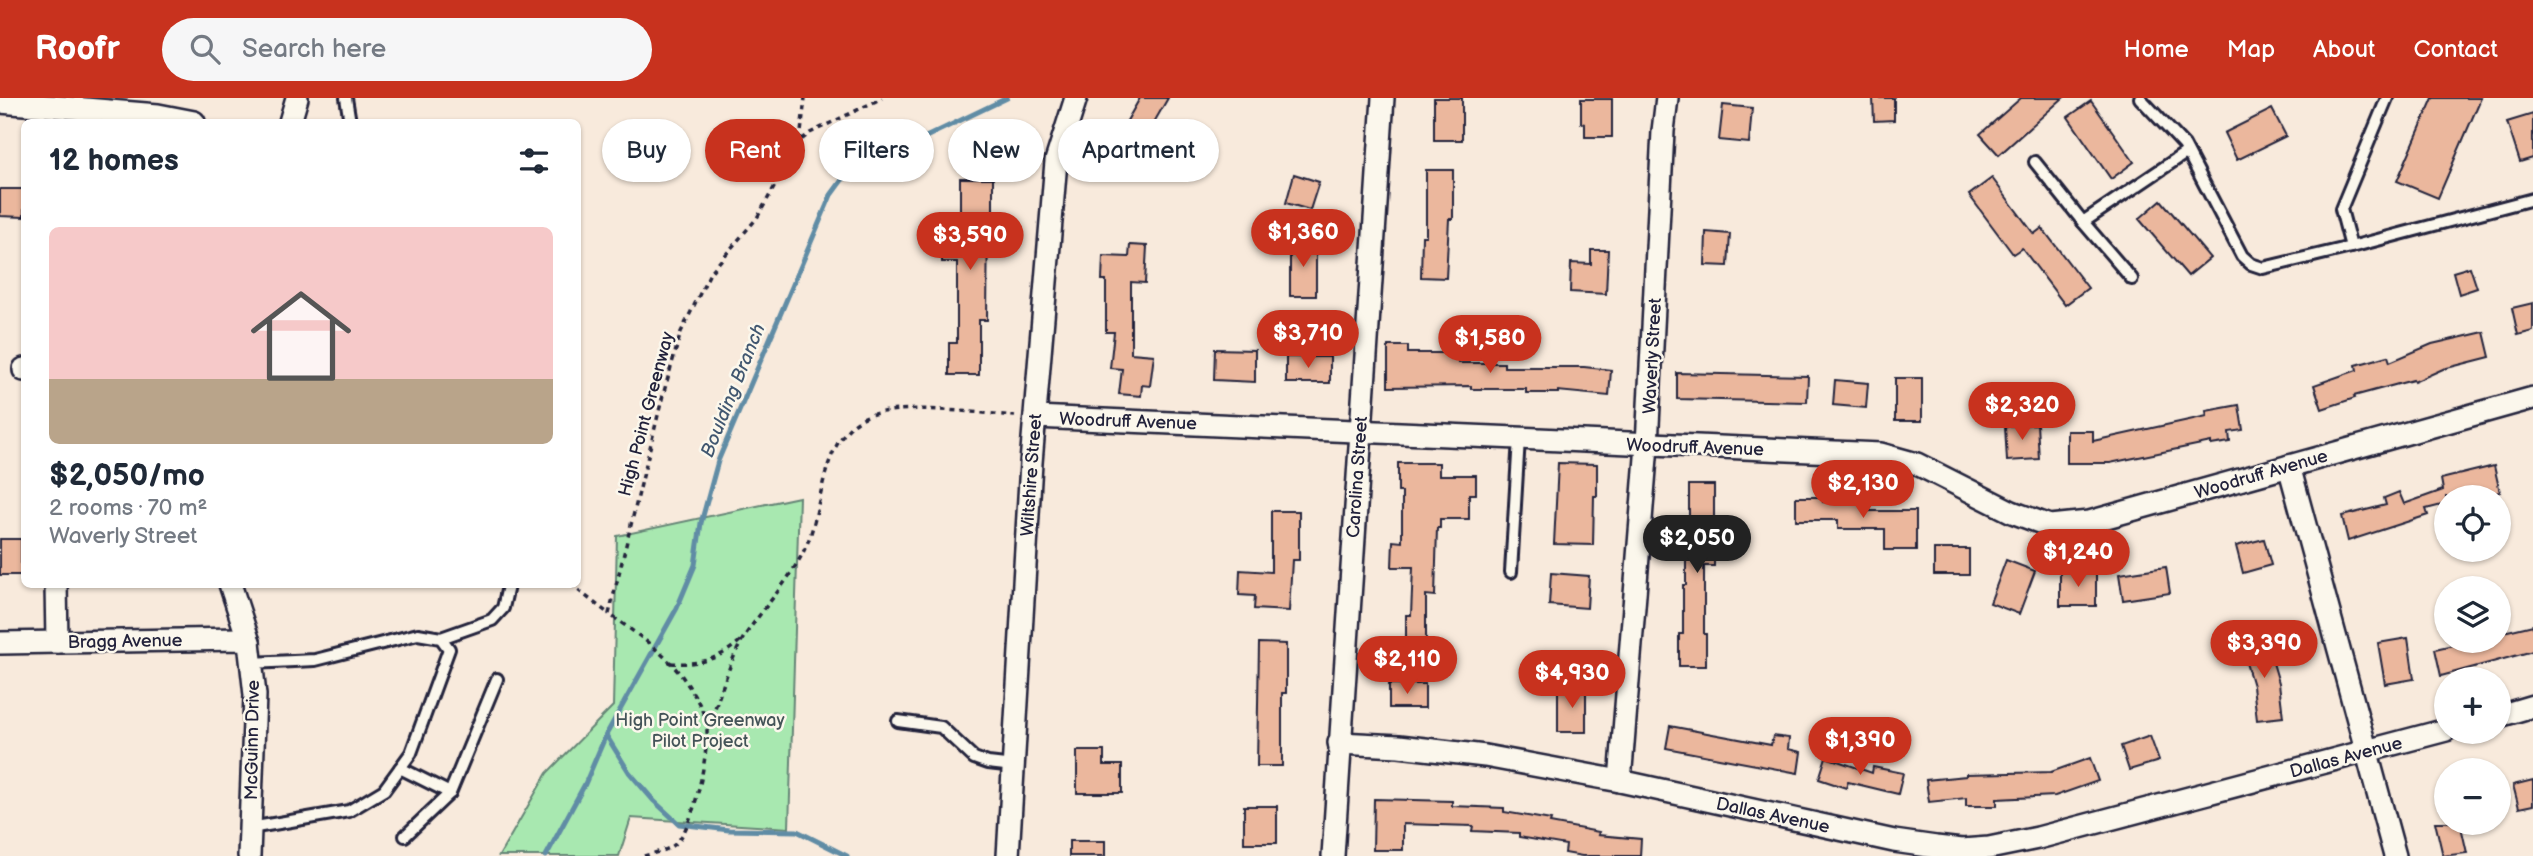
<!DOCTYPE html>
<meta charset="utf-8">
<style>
body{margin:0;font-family:"Balsamiq Sans",sans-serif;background:#f6f6f7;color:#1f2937;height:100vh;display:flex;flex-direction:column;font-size:26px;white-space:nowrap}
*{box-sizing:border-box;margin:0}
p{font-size:23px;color:#747a83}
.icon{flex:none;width:38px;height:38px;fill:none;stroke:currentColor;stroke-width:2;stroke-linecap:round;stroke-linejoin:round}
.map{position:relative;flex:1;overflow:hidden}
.panel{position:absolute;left:21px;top:21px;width:560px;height:469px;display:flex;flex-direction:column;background:#fff;border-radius:10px;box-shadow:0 2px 5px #0004}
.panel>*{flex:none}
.hud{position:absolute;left:602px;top:21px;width:665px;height:63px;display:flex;gap:14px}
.fabs{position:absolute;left:2434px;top:387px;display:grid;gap:14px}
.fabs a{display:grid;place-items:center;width:77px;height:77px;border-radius:50%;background:#fff;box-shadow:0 2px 5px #0004;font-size:35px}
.price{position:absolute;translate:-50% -60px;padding:0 16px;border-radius:24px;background:#c8321e;color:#fff;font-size:23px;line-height:46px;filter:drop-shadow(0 2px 4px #0008)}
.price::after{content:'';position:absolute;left:50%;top:42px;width:21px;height:16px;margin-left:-10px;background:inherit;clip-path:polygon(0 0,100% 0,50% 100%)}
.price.current{background:#222;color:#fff}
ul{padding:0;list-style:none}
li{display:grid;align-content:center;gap:14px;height:371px;padding:0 28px}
li span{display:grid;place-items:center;height:217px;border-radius:10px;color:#555}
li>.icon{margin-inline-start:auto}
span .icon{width:126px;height:126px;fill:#fffc;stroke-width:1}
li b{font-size:30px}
h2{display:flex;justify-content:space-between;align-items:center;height:84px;padding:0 28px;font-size:30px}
.tag{padding:0 24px;border-radius:32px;background:#fff;box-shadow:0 2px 5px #0004;font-size:24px;line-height:63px}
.tag.current{background:#c8321e;color:#fff}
header{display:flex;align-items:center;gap:42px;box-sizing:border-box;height:98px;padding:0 35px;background:#c8321e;color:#fff}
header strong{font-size:33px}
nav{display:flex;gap:38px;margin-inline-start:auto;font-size:24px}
.search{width:490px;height:63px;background:#f6f6f7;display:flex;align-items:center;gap:18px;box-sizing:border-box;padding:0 24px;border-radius:38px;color:#747a83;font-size:26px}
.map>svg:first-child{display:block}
</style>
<header>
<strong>Roofr</strong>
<div class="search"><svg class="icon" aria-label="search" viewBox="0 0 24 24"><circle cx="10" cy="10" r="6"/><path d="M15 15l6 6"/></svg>Search here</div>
<nav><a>Home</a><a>Map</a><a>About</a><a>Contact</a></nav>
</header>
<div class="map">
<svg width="2533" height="758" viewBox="0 0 2533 758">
<rect width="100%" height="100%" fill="#f8eadc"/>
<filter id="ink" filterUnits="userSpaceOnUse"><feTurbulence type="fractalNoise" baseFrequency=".0143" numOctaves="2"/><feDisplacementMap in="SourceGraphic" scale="14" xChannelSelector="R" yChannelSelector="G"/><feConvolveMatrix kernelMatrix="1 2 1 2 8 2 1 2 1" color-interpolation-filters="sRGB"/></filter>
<g filter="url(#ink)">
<path fill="#a8e8b0" stroke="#658576" stroke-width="2" d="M799,399l-10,331 -158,-10 -12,38h-120l48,-83 66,-67 4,-170z"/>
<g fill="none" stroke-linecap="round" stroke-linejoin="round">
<g stroke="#608ca5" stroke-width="5">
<path d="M606,637l23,37 25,29 25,23 50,6 68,1 50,25"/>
<path d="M546,758l39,-72 21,-49 71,-127 18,-43 6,-42 17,-62 113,-266 11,-15 17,-11 148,-71"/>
</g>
</g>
<g fill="#ebb79d" stroke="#22223b" stroke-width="2">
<path d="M1140,0h28l-23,40 -21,-12z"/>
<rect x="1434" y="0" width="28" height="42"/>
<path d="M1873,0h21v22l-20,1z"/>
<path d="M2021,0h42l-64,57 -19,-21z"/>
<path d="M2433,0h48l-43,100 -41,-17z"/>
<path d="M1581,1h31v38h-27v-13l-4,-1z"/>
<path d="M2091,3l43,61 -23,17 -43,-62z"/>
<path d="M1723,7l29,3 -3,35 -30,-3z"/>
<path d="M2272,11l14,27 -49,24 -13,-27z"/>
<path d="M2533,16v44l-13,4 -13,-40z"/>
<path d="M1426,72h27v49h-4l-3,59 -25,-1 1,-41h4z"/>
<path d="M1294,76l25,8 -9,28 -24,-7z"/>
<path d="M960,80h33v36h-5l-1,106h-8v55h-30v-32h8v-81h-15v-30h18z"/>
<path d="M1992,80l42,56 8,-6 46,60 -23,17 -43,-57 -9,6 -44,-59z"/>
<path d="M0,91h24v28l-24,-1z"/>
<path d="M2161,102l49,58 -22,18 -49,-57z"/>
<path d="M1706,134l24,2 -2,32 -23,-1z"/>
<rect x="1290" y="144" width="26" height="54"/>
<path d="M1130,147l17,1 -2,37 -14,-1v71l23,2 -4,31 -8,-1 -1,11 -22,-2 3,-25 -12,-1 4,-36h-8v-52h-4l1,-24 26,1z"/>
<path d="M1591,152h17l-2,44 -36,-2 1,-29 20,1z"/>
<path d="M2470,169l7,21 -18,6 -6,-22z"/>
<path d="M2533,205v28l-15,4 -6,-27z"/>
<path d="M2484,234l6,25 -47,12 -29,13 -1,-2 -59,16 1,2 -33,11 -8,-24 43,-15 -1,-5 32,-9 2,6 42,-18z"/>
<path d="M1388,248h20v7h51v10h45v4h80l27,3 -2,26 -51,-5v2h-32v-4h-55v-3l-83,1z"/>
<path d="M1215,251l40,1v32l-41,-2z"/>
<rect x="1286" y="259" width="44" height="26"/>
<path d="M1677,275l131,3 -1,26 -130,-3z"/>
<rect x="1895" y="280" width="27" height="43"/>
<path d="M1835,282l33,3 -2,25 -33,-3z"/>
<path d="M2239,307l4,25 -14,2 1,10 -19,3v-3l-101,21h-43v-32h26v10l114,-25 -1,-5z"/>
<path d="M2037,326l2,35 -32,2 -2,-35z"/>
<path d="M1398,365h41v12h37v19h-7v25h-29v9h-3l-2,68 -9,-1v50h-20v-30h5l2,-48h-21l1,-26 9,1v-50h-4z"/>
<path d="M1558,365l39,1v32h-3l-1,49 -39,-1z"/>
<path d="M2494,368l6,26 -23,5h-31v7l-20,5 2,6 -80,26 -6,-25 44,-11 -2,-7 15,-6 5,12 39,-14 -2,-11z"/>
<path d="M1689,387h25v81h-10v68h2v32h-27v-32h4v-49h3v-51h3z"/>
<path d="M1796,399h27v5h47v9h46v39h-31v-21h-47v-9h-42z"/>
<path d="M1271,413h28v49h-7l-3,51 -35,-2 1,-13 -16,-1 1,-25 31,2z"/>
<rect x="0" y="441" width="21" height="36"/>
<path d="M2264,441l7,26 -28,8 -7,-27z"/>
<rect x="1934" y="451" width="35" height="26"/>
<path d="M2006,462l29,11 -16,43 -29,-11z"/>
<path d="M2166,469l4,26 -47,7 -4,-26z"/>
<rect x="2060" y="474" width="36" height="34"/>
<path d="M1551,475l38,3 -2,32 -38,-3z"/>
<path d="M2533,527v26l-92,25 -6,-27 40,-9h24v-7z"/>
<path d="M2408,540l6,41 -29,5 -7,-41z"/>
<path d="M2266,541l13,44 4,34 -26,3 -4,-34 -12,-40z"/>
<path d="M1259,545l27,1v49h-4v73h-25z"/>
<rect x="1389" y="586" width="36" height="24"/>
<rect x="1558" y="590" width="28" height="44"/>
<path d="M1670,628l101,19 2,-9 16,2 -1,11 13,3 -3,21 -132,-25z"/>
<path d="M2150,638l9,25 -30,9 -8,-24z"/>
<path d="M1077,653h27v14h18v28h-45z"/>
<path d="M1826,659l46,16 1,-6 30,6 -5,21 -50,-12 -2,6 -27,-9z"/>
<path d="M2090,660l8,23 -43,15 -58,3v7h-31v-8l-37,4 -3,-22 40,-4v-2l85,-2z"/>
<path d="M2533,682v25l-14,3 -6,-23z"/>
<path d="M1374,701l78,2v5l52,2v4l47,8 -1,3 49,9 -1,3 43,4 -1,17h-58l-17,-3 1,-8 -47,-8v-4l-47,-2 1,-5 -70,-2v26h-30z"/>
<rect x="1244" y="708" width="33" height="37"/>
<path d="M2435,724h25l7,31 -24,3z"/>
<rect x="1069" y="743" width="36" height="15"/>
</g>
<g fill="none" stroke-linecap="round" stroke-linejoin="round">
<g stroke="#22223b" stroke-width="16">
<g id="lane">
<path d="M346,0l4,24"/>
<path d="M2140,0l44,47 58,111 9,8 12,4 88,-21 -10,-38 46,-111"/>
<path d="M2035,64l48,60 104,-70"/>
<path d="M2083,124l49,57"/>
<path d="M2351,149l182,-48"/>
<path d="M1511,474l8,-134"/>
<path d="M441,540l51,-18 11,-12 5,-22 -1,-2"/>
<path d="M898,623l43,6 33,31 14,5 26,3"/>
<path d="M400,670l50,25 -45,43"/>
<path d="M450,695l47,-114"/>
<path d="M250,730l99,-17 35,-21 27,-37 38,-104 -8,-11 -23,-4 -103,26 -64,3"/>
</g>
</g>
<g stroke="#22223b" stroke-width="26">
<g id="street">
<path d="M0,4l158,13 36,7"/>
<path d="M290,24l7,-24"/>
<path d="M24,271v1"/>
<path d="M1035,319l846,37 36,10 95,48 38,14 39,-4 444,-124"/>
<path d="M2289,368l106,390"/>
<path d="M56,486l1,58"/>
<path d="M230,486l19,58 6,53 -6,161"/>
<path d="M0,545l241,-4 8,3"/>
<path d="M2499,618l34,-10"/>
<path d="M1339,645l60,3 86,10 135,25 274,60 42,6 26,3 27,-2 49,-10 408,-108"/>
<path d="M1620,683l27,-336 16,-314 4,-33"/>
<path d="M1008,758l23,-393 25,-302 20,-63"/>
<path d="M1333,758l50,-758"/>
</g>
</g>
<g stroke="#22223b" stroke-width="3.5" stroke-dasharray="5 5" stroke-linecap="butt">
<path d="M800,43l5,-43"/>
<path d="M570,486l39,30"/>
<path d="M671,565c29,2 50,-4 71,-24"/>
<path d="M708,628c12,-28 20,-62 36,-89 20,-31 48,-58 63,-93 16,-37 13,-100 54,-125 31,-18 117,-6 154,-3"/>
<path d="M644,758c9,-3 23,-5 30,-11 20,-15 34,-91 33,-116 -1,-15 -11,-32 -19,-44 -19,-30 -51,-51 -79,-71l54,-219 18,-63 29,-59 47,-55 43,-77 10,-8 72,-35"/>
</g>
<use href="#lane" stroke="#fbf7ec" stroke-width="10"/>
<use href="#street" stroke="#fbf7ec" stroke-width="21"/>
</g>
</g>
<g text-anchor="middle" stroke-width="5" stroke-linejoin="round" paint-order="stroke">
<g font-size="18" fill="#22223b" stroke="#fbf7ec">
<text transform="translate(1652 258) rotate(-87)" y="6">Waverly Street</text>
<text transform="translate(646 316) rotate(-75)" y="6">High Point Greenway</text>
<text transform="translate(1128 323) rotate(2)" y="6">Woodruff Avenue</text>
<text transform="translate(1695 349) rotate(2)" y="6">Woodruff Avenue</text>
<text transform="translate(2261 376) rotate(-16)" y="6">Woodruff Avenue</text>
<text transform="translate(1031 377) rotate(-86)" y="6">Wiltshire Street</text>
<text transform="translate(1357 379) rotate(-86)" y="6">Carolina Street</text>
<text transform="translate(125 543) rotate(-1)" y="6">Bragg Avenue</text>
<text transform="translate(252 642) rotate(-89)" y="6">McGuinn Drive</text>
<text transform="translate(2346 659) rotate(-15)" y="6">Dallas Avenue</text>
<text transform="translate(1773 717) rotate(12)" y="6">Dallas Avenue</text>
</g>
<g font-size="18" fill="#445458" stroke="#fbf7ec">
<text x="700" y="628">High Point Greenway<tspan x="700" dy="21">Pilot Project</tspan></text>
</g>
<g font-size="19" font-style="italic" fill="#415770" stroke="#fbf7ec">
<text transform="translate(732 292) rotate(-68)" y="7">Boulding Branch</text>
</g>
</g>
</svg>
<div class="fabs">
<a><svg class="icon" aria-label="locate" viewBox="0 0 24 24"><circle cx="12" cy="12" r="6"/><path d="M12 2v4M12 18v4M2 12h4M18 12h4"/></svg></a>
<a><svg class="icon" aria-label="layers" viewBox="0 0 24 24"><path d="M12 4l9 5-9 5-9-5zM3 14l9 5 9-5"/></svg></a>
<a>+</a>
<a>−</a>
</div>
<b class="price" style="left:1303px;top:171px">$1,360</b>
<b class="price" style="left:970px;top:174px">$3,590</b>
<b class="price" style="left:1308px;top:272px">$3,710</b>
<b class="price" style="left:1490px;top:277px">$1,580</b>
<b class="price" style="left:2022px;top:344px">$2,320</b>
<b class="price" style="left:1863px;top:422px">$2,130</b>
<b class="price current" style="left:1697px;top:477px">$2,050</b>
<b class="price" style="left:2078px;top:491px">$1,240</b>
<b class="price" style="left:2264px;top:582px">$3,390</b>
<b class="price" style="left:1407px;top:598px">$2,110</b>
<b class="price" style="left:1572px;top:612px">$4,930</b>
<b class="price" style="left:1860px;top:679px">$1,390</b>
<div class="hud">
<a class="tag">Buy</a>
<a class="tag current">Rent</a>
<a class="tag">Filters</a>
<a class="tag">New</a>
<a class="tag">Apartment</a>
</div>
<section class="panel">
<h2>12 homes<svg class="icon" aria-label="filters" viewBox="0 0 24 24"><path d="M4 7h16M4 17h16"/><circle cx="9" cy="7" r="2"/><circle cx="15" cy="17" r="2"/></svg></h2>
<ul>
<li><span style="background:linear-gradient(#f6c9c9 70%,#b9a48a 0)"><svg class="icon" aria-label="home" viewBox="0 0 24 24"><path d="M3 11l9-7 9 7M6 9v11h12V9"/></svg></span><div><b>$2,050/mo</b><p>2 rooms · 70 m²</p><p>Waverly Street</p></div></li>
</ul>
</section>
</div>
